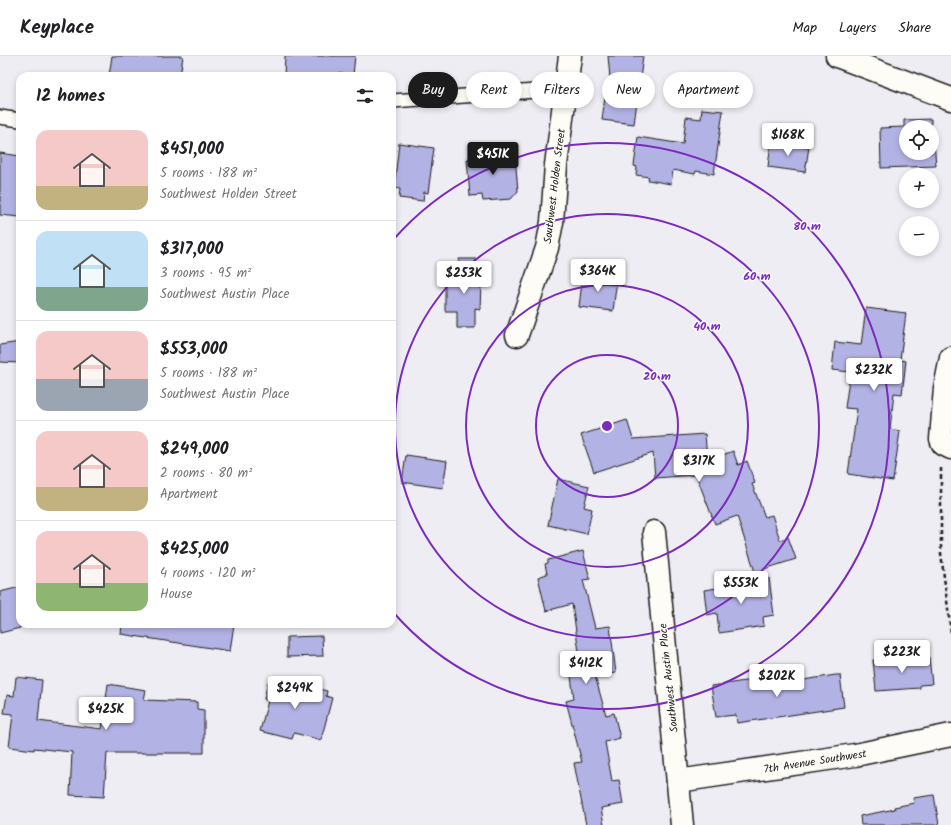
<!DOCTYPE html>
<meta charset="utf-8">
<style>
body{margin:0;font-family:Kalam,sans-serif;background:#f6f6f6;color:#202124;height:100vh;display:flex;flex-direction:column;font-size:15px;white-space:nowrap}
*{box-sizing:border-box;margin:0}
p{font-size:13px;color:#757577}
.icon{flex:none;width:22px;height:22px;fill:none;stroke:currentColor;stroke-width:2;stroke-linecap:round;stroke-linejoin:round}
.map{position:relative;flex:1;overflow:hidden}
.side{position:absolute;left:16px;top:16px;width:380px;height:556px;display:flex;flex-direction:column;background:#fff;border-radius:12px;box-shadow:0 2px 6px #0003}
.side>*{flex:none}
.banner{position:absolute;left:408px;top:16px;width:380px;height:36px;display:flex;gap:8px}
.tools{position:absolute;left:899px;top:64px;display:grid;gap:8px}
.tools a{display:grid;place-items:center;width:40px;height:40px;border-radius:50%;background:#fff;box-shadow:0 2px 6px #0003;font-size:20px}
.price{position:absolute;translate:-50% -34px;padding:0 9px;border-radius:4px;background:#fff;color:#222;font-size:13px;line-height:26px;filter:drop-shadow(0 1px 2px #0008)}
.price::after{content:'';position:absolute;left:50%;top:24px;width:12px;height:9px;margin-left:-6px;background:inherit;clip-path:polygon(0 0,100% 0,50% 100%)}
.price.active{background:#1c1c1c;color:#fff}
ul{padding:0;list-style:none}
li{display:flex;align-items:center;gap:12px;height:100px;padding:0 20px}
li+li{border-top:1px solid #e0e0e0}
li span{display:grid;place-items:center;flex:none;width:112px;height:80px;border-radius:12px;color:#555}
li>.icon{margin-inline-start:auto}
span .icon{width:48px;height:48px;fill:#fffc;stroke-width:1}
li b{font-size:17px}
h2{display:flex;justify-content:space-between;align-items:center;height:48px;padding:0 20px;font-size:17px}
.pill{padding:0 14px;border-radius:18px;background:#fff;box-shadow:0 2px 6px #0003;font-size:14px;line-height:36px}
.pill.active{background:#1c1c1c;color:#fff}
header{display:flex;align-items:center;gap:24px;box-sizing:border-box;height:56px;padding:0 20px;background:#fff;border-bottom:1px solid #e0e0e0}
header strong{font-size:19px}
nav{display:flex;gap:22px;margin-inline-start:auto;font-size:14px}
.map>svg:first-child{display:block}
</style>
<header>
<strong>Keyplace</strong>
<nav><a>Map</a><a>Layers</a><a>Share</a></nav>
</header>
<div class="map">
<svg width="951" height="769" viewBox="0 0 951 769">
<rect width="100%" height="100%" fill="#eeedf3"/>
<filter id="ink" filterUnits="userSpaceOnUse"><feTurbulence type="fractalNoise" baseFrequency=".025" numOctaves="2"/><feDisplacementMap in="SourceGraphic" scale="8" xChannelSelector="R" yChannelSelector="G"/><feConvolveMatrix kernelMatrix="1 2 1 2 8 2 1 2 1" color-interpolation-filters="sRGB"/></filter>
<g filter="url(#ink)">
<g fill="#b3b2e4" stroke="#1c1c1c">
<path d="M112,0h71l-3,20h-71z"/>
<path d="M285,0h70l-2,19 -15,-2v3h-54z"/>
<path d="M608,0h35l-9,68 -32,-4 4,-31 5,1z"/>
<path d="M702,53l21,2 -9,63 -18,-3 -1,3 -22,-4 -2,14 -23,-4 1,-3 -13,-2 1,-8 -3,-1 4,-29 45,7 3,-27 15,2z"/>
<path d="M931,63v8h-25v26h26v-13l2,1 2,25 -55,2 -1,-40 24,-1v-7z"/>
<path d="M771,86l38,5 -4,25 -37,-5z"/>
<path d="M399,87l35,5 -6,45 -4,-1 -1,9 -24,-3 1,-9 -6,-1z"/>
<path d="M507,94l8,6 3,35 -7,8 -28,2 -1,-6 -12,1 -3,-37 17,-1v-7z"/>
<path d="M0,97l20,3v61l-20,-2z"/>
<path d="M459,203h17v25h5l-1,25 -5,-1v20h-18v-17h-12v-28h13z"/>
<path d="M583,218l34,5 -4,32 -34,-4z"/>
<path d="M866,252l40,5 -6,47 6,1 -4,33 -8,-1 -4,36 10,2 -7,50 -45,-7 9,-65 -12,-1 5,-36 -18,-2 3,-28 26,3z"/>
<path d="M20,286v21l-20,-1v-17z"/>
<path d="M627,364l6,19 72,-5 2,27 26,-10 5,14 9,-4 8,22 -3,1 13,33 7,-2 8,25 8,-3 8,22 -41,13 -18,-56 -22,8 -19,-49 -41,3 -2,-25 -59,19 -13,-37z"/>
<path d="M406,399l41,6 -4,27 -41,-6z"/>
<path d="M558,423l31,7 -5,21 8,2 -5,25 -39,-9z"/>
<path d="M583,495l7,28 -7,1 12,48 15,-2 6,47 -21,3 11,39 8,-2 6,25 -15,4 7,39 7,-1 4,24 -22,4 3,17h-18l-12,-62 8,-1 -16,-61 8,-2 -6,-45 11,-2 -7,-48 -26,7 -8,-34 9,-3 -2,-10 3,-1v-3z"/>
<path d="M769,522l5,37 -11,2 1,9 -45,7 -2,-20 -10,2 -3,-25 26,-4v-2z"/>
<path d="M20,531v41l-20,5v-41z"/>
<path d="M122,568h112l-4,27 -109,-17z"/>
<path d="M322,580l1,20 -36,1v-20z"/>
<path d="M929,601l3,27 -12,1v3l-44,3 -3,-31z"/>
<path d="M836,619h4l4,32 -107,16 -1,-8 -20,2 -5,-31 48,-7v5h4v2z"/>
<path d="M16,621l26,3 -4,41 64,8 6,-45 38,6 -2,10 53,2v7l7,1v43h-97l-3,44 -34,-2 2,-43 -38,-4v2l-25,-3 4,-33 -9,-1 3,-18 7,1z"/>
<path d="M281,623l46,12 -1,5 6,2 -11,42 -27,-7 -2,6 -32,-8 8,-30 -4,-2 4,-17 11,3z"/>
<path d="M934,739l5,30h-78l-1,-9 35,-7 -1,-2 20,-4 -1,-5z"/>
</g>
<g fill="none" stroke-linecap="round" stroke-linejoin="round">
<g stroke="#1c1c1c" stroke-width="16">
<g id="service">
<path d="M392,45l173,-12"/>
<path d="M0,61l20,3"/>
</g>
</g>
<g stroke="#1c1c1c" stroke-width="25">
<g id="minor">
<path d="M837,0l114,43"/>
<path d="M517,279l30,-87 5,-26 4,-57 14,-109"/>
<path d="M951,302l-6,30 -4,51 2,5 8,4"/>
<path d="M654,476l28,293"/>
<path d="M678,725l177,-26 96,-20"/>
</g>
</g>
<path stroke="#1c1c1c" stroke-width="2.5" stroke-dasharray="4 3" stroke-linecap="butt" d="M941,412v85l10,80"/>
<use href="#service" stroke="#fdfcf7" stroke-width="13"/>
<use href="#minor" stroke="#fdfcf7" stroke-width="22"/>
</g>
</g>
<g fill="none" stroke="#7b2cbf" stroke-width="2">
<circle cx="607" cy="370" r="71"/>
<circle cx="607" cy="370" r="141"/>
<circle cx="607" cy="370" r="212"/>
<path d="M393 184A283 283 0 1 1 393 556"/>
</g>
<g text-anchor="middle" stroke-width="3" stroke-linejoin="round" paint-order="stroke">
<g font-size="11" fill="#1c1c1c" stroke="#fdfcf7">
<text transform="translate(554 130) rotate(-83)" y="4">Southwest Holden Street</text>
<text transform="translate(668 622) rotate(-96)" y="4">Southwest Austin Place</text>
<text transform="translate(815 705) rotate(-9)" y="4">7th Avenue Southwest</text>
</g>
</g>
<circle cx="607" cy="370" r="6" fill="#7b2cbf" stroke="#fdfcf7" stroke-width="2"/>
<g font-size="12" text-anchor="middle" font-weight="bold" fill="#7b2cbf" stroke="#fdfcf7" stroke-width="3" stroke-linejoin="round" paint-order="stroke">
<text x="807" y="174">80 m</text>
<text x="757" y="224">60 m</text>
<text x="707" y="274">40 m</text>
<text x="657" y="324">20 m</text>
</g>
</svg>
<div class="tools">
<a><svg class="icon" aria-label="locate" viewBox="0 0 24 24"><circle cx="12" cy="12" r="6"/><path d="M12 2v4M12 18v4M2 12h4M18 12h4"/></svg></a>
<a>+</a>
<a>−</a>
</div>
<b class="price" style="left:788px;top:101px">$168K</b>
<b class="price active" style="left:493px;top:120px">$451K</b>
<b class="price" style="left:598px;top:237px">$364K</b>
<b class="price" style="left:464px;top:239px">$253K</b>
<b class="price" style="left:874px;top:336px">$232K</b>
<b class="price" style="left:699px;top:427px">$317K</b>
<b class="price" style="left:741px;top:549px">$553K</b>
<b class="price" style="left:902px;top:618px">$223K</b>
<b class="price" style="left:586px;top:629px">$412K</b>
<b class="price" style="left:777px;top:642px">$202K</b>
<b class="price" style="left:295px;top:654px">$249K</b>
<b class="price" style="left:106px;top:675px">$425K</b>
<div class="banner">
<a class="pill active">Buy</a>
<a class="pill">Rent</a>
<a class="pill">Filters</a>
<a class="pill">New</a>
<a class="pill">Apartment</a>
</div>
<section class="side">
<h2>12 homes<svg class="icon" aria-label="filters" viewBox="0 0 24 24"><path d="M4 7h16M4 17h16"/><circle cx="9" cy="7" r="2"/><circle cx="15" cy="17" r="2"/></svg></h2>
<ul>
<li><span style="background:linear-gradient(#f6c9c9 70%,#c2b280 0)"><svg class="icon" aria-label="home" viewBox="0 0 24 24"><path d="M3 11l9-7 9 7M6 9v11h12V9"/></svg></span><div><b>$451,000</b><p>5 rooms · 188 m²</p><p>Southwest Holden Street</p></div></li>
<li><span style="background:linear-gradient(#bfe0f5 70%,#7fa58c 0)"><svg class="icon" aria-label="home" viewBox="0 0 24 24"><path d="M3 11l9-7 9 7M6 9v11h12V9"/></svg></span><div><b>$317,000</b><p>3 rooms · 95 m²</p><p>Southwest Austin Place</p></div></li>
<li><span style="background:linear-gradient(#f6c9c9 60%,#9aa5b1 0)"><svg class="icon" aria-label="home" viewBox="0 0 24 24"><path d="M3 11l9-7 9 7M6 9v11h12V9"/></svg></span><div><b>$553,000</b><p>5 rooms · 188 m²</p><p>Southwest Austin Place</p></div></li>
<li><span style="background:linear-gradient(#f6c9c9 70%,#c2b280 0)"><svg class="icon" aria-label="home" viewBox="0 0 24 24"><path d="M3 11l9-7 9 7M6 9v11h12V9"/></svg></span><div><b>$249,000</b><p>2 rooms · 80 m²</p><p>Apartment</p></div></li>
<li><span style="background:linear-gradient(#f6c9c9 65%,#8fb573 0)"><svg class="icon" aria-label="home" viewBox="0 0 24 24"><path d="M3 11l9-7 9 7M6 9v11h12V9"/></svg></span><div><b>$425,000</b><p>4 rooms · 120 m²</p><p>House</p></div></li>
</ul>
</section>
</div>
